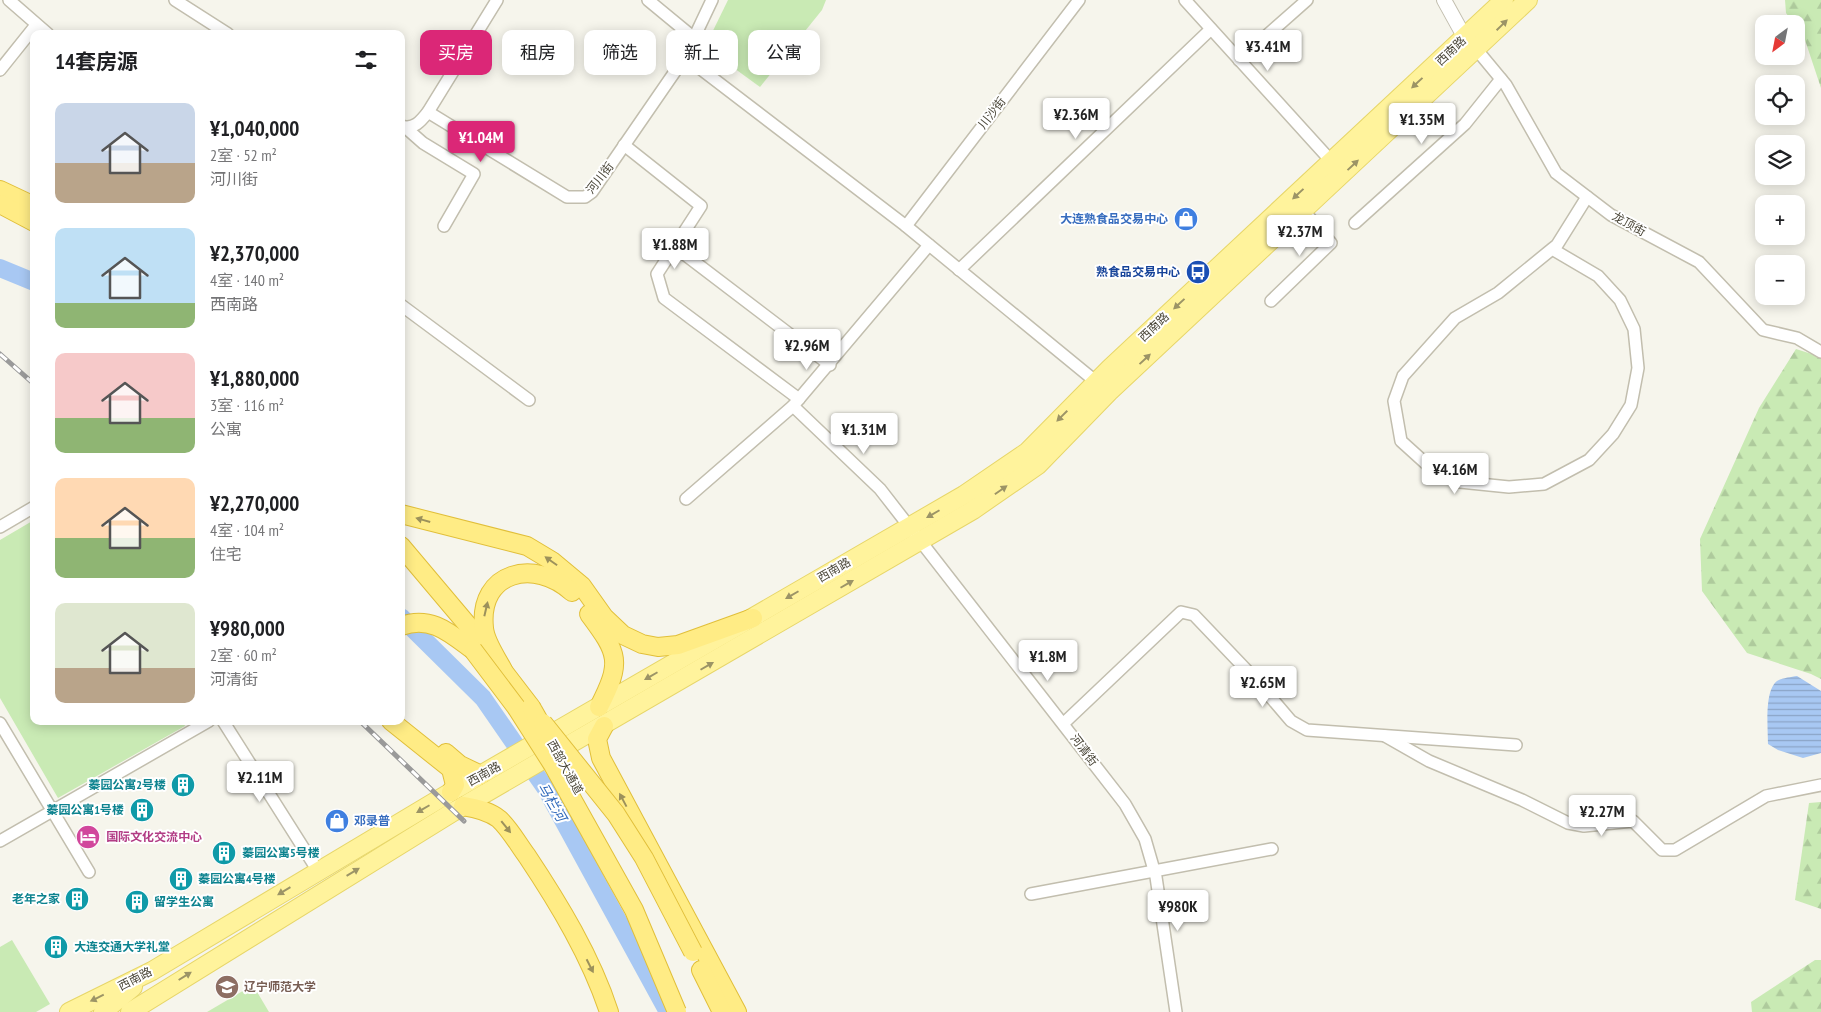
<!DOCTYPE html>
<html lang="zh">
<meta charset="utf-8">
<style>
body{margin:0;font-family:"PT Sans Narrow","Noto Sans SC",sans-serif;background:#f2f2f2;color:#202124;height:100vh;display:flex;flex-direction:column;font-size:19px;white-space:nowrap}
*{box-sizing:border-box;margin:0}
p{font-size:16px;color:#757577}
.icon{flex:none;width:28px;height:28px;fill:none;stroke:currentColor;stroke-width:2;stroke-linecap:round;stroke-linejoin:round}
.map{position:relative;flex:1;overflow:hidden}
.side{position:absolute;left:30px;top:30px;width:375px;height:695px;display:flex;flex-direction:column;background:#fff;border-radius:10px;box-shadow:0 2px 12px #0003}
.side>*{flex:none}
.top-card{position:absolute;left:420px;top:30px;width:475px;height:45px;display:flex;gap:10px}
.needle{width:32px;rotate:212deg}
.buttons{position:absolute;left:1755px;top:15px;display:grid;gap:10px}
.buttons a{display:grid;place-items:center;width:50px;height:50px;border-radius:10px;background:#fff;box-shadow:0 2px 12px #0003;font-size:25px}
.price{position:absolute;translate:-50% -42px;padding:0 11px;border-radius:5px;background:#fff;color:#222;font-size:16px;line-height:32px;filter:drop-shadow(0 1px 2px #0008)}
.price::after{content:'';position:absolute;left:50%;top:30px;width:15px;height:11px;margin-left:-8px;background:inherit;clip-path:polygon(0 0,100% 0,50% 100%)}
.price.active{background:#db2777;color:#fff}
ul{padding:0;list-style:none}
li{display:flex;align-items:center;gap:15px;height:125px;padding:0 25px}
li span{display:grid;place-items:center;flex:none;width:140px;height:100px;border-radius:10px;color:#555}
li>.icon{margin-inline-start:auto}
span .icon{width:60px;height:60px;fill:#fffc;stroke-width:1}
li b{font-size:21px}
h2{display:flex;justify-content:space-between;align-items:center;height:60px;padding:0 25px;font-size:21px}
.tag{padding:0 18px;border-radius:10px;background:#fff;box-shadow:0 2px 12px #0003;font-size:18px;line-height:45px}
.tag.active{background:#db2777;color:#fff}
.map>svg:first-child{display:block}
</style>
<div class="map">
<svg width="1821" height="1012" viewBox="0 0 1821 1012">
<defs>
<pattern id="forest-firs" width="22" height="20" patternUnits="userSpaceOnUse" patternTransform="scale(1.25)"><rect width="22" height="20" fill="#c9eab4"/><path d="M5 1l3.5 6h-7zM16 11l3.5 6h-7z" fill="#aeca9c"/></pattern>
<pattern id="water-rules" width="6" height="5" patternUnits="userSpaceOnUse" patternTransform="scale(1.25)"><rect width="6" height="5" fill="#a8c8f3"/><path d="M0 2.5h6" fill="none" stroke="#8ba4c6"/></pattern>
</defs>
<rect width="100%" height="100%" fill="#f6f5ec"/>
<g fill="#c9eab4">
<path d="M728,0h98l-4,10 -62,77 -55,-40z"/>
<path d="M34,520v201h149l2,5 -127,72 -58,-100v-158z"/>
<path d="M12,940l38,64 -14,8h-36v-65z"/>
<path d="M253,985l16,27h-62z"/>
</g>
<g fill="url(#forest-firs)">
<path d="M1785,0h36v88l-16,-48 -9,-12v-4h-2l-8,-11z"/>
<path d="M1796,349l25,8v322l-10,-5 -64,-21 -45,-62 -2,-52 59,-131z"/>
<path d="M1821,802v107l-26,-9 14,-97z"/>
<path d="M1815,960h6v52h-69l-1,-10z"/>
</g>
<path fill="url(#water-rules)" d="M1797,676l24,15v62l-18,5 -25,-8 -10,-6c0,-16 -4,-53 9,-63 5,-3 14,-4 20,-5z"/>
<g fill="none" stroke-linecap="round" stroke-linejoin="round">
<g stroke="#a8c8f3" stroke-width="18">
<path d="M0,268l34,14"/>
<path d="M401,617l82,81 63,91 122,223"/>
</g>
<g stroke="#c2beae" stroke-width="14">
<g id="minor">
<path d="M9,0l39,34"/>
<path d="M175,0l53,34"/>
<path d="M648,0l46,38"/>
<path d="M1185,0l147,162"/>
<path d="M1477,50l29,35 50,88 55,42 88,47 64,68 34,8 24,14"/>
<path d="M685,57l221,169 194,159"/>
<path d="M1239,60l68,-60"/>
<path d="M0,70l36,-45"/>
<path d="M428,112l139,85h18l7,-5 93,-135 27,-57"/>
<path d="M401,126c13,4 20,-5 27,-14l69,-112"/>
<path d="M406,128l17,15 51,31 -30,52"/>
<path d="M624,145l77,61 -44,68 7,24 135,101"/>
<path d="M1355,223l110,-99 36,-45"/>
<path d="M906,226l173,-226"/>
<path d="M675,247l155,118"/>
<path d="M1552,249l46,27 22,24 14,29 4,39 -7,37 -18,29 -24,26 -45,24 -35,3 -49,-5 -27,-12 -32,-29 -7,-40 9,-25 52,-58 43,-25 54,-44 5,-4 30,-48"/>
<path d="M959,270l252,-241"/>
<path d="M1271,301l60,-58 -27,-32"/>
<path d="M401,305l128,95"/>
<path d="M793,406l87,83 245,315 20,35 11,38 20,135"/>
<path d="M686,499l107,-93 136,-161"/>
<path d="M0,527l34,-20"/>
<path d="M223,721l95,150"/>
<path d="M0,723l89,149"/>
<path d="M1064,723l117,-111 13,3 62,65 35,41 16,9 209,15"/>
<path d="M1385,736l44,25 93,39 46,23 16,3 49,-5 29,29h13l91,-54 55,-11"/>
<path d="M0,841l209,-120"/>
<path d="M1031,894l241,-45"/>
</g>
</g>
<g stroke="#c2beae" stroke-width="16">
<path id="tertiary" d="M1444,0l21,38 6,6"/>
</g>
<g stroke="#e7d669" stroke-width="20">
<g id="primary">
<path d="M69,1012l83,-41 299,-179 513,-297 63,-43 83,-84 394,-368"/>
<path d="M103,1012l30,-25"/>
<path d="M130,1012l323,-200 520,-302 65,-45 71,-73 419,-392"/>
</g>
</g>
<g stroke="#e1bf3a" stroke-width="20">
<g id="trunk">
<path d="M0,190l34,16"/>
<path d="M0,204l34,18"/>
<path d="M401,514l126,32 25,15 30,25 22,31 19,18 19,9 16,3 20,-2 75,-27"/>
<path d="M401,546l70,83 60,78"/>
<path d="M589,614c30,40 33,48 10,93"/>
<path d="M401,626c30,-11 49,7 72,24"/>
<path d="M503,670c-6,-12 -18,-28 -19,-42 -6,-57 51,-70 88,-36"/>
<path d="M391,721l60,48 4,16 -4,7"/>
<path d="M604,726l-7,13 4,19 136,254"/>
<path d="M446,753l14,12 21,10"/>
<path d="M463,806c13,2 26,5 36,13 11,10 19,25 28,37 32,48 64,101 82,156"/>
<path d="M701,970l21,42"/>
</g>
</g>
<use href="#minor" stroke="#fff" stroke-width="11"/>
<use href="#tertiary" stroke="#fff" stroke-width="14"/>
<use href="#primary" stroke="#fff39c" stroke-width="18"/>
<use href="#trunk" stroke="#ffec85" stroke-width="18"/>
<g stroke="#9a9a9a" stroke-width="5">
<g id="rail">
<path d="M0,354l34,30"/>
<path d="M360,721l104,100"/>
</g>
</g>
<use href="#rail" stroke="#fff" stroke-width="3" stroke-dasharray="9" stroke-linecap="butt"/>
<g stroke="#e1bf3a" stroke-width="20" stroke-linecap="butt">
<g id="trunk-bridge">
<path d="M473,650l43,57 37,58 81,145 43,102"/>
<path d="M531,707l17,30"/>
<path d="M543,723l73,91 28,44 49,94"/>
</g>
</g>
<use href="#trunk-bridge" stroke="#ffec85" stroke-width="18"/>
</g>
<defs><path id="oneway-solid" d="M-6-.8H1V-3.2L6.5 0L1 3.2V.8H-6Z" transform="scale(1.25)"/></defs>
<g fill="#9c9466">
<use href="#oneway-solid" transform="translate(1502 25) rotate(-44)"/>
<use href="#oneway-solid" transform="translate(1417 83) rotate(137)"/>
<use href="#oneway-solid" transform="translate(1353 165) rotate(-43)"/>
<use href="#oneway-solid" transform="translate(1298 194) rotate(137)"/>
<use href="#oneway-solid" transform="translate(1179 304) rotate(137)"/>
<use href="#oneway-solid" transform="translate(1145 359) rotate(-43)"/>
<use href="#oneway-solid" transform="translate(1062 416) rotate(135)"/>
<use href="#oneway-solid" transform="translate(1001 490) rotate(-35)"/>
<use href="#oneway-solid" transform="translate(933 514) rotate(150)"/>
<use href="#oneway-solid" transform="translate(847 584) rotate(-30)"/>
<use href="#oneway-solid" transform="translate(792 595) rotate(150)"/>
<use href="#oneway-solid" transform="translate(707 666) rotate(-30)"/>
<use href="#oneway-solid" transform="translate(651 676) rotate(150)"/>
<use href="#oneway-solid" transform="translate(423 809) rotate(150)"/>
<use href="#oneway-solid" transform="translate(353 872) rotate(-31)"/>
<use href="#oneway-solid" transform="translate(284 891) rotate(149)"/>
<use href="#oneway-solid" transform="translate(185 976) rotate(-32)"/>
<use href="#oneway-solid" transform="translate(97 998) rotate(154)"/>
</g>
<g fill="#9c915b">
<use href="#oneway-solid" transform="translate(423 520) rotate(-164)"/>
<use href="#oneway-solid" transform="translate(551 561) rotate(-145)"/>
<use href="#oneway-solid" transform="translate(486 609) rotate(-77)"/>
<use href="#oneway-solid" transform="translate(623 800) rotate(-118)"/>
<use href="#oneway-solid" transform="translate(506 827) rotate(51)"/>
<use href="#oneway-solid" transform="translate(590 966) rotate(63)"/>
</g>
<defs>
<g id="shop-disc" transform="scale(1.25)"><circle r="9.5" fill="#3f7fe0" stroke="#fff"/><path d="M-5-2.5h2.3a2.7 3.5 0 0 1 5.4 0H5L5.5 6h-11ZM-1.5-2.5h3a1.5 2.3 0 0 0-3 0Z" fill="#fff"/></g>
<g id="bus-disc" transform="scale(1.25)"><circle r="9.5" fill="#1a4fb4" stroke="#fff"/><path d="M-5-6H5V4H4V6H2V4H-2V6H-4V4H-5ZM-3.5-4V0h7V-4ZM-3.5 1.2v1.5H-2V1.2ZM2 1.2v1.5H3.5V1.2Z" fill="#fff"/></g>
<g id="building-disc" transform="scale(1.25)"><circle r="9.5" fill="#0f9aa8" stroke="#fff"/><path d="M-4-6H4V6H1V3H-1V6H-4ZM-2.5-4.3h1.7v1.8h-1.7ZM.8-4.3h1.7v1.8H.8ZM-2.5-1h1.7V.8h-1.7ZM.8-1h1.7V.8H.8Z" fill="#fff"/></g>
<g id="hotel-disc" transform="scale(1.25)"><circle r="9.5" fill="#d1479c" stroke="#fff"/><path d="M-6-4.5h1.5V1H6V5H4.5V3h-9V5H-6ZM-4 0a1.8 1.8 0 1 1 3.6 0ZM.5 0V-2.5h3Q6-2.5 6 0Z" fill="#fff"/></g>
<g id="university-disc" transform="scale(1.25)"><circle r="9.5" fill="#8d6e63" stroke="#fff"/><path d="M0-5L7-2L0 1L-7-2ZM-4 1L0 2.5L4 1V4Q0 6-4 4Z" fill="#fff"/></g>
</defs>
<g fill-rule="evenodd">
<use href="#shop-disc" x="1186" y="219"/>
<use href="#bus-disc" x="1198" y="272"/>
<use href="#building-disc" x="183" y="785"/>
<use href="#building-disc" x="142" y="810"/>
<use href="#shop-disc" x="337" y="821"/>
<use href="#hotel-disc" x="88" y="837"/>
<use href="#building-disc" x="224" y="853"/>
<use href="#building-disc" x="181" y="879"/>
<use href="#building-disc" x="77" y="899"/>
<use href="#building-disc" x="137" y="902"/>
<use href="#building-disc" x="56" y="947"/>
<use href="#university-disc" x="227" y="987"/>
</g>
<g text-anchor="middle" stroke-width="4" stroke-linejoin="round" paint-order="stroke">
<g font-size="12" fill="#4b4739" stroke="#fff">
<text transform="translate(1451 51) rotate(-43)" y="4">西南路</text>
<text transform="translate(992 113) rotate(-52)" y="4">川沙街</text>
<text transform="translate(600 178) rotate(-52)" y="4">河川街</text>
<text transform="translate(1629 224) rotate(29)" y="4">龙顶街</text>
<text transform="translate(1154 327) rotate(-43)" y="4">西南路</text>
<text transform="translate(834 570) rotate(-30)" y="4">西南路</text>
<text transform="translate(1084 750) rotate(53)" y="4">河清街</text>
<text transform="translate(565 767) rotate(61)" y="4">西部大通道</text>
<text transform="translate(484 774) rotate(-29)" y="4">西南路</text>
<text transform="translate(135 979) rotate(-27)" y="4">西南路</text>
</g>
<g font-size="12" font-weight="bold" fill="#366cbe" stroke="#fff" text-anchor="end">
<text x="1168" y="223">大连熟食品交易中心</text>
<text x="354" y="825" text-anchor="start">邓录普</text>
</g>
<g font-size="12" font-weight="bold" fill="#164399" stroke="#fff" text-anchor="end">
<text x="1180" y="276">熟食品交易中心</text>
</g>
<g font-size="12" font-weight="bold" fill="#0d838f" stroke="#fff" text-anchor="start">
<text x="166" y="789" text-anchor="end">蓁园公寓2号楼</text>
<text x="124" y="814" text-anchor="end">蓁园公寓1号楼</text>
<text x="242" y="857">蓁园公寓5号楼</text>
<text x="198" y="883">蓁园公寓4号楼</text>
<text x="60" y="903" text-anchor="end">老年之家</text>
<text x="154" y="906">留学生公寓</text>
<text x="74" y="951">大连交通大学礼堂</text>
</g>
<g font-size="12" font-weight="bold" fill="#b23c85" stroke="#fff" text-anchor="start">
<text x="106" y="841">国际文化交流中心</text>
</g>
<g font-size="12" font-weight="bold" fill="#785e54" stroke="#fff" text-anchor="start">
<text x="244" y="991">辽宁师范大学</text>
</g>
<g font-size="14" font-style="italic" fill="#2e68bb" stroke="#fff">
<text transform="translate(552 802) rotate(60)" y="5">马栏河</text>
</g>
</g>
</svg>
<div class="buttons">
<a><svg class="needle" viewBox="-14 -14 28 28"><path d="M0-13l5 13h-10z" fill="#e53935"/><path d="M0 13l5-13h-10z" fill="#757577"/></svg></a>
<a><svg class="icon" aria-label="locate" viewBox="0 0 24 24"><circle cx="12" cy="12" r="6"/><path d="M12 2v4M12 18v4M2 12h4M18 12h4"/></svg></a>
<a><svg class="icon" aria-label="layers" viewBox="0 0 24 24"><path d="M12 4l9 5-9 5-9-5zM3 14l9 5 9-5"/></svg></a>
<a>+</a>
<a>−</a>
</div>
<b class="price" style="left:1268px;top:72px">¥3.41M</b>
<b class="price" style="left:1076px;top:140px">¥2.36M</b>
<b class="price" style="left:1422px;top:145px">¥1.35M</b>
<b class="price active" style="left:481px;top:163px">¥1.04M</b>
<b class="price" style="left:1300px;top:257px">¥2.37M</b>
<b class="price" style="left:675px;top:270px">¥1.88M</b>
<b class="price" style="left:807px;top:371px">¥2.96M</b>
<b class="price" style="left:864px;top:455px">¥1.31M</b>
<b class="price" style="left:1455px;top:495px">¥4.16M</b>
<b class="price" style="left:1048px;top:682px">¥1.8M</b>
<b class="price" style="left:1263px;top:708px">¥2.65M</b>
<b class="price" style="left:260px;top:803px">¥2.11M</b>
<b class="price" style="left:1602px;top:837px">¥2.27M</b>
<b class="price" style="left:1178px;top:932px">¥980K</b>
<div class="top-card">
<a class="tag active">买房</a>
<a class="tag">租房</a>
<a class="tag">筛选</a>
<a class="tag">新上</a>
<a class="tag">公寓</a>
</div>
<section class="side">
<h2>14套房源<svg class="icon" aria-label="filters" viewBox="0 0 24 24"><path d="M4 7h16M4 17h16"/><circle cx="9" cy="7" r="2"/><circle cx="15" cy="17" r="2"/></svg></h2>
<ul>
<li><span style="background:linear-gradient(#c9d6e8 60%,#b9a48a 0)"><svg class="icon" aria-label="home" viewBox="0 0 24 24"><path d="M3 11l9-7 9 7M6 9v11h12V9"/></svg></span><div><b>¥1,040,000</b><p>2室 · 52 m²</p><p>河川街</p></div></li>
<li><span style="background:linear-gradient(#bfe0f5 75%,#8fb573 0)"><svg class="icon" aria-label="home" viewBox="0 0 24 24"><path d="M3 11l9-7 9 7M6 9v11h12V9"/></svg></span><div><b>¥2,370,000</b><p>4室 · 140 m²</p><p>西南路</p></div></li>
<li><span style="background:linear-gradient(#f6c9c9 65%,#8fb573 0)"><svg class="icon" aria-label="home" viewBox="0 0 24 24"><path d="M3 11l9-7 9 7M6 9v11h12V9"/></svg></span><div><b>¥1,880,000</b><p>3室 · 116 m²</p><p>公寓</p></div></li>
<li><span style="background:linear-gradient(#ffd9b3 60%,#8fb573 0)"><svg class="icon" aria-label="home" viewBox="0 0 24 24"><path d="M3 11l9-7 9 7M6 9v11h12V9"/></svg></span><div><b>¥2,270,000</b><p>4室 · 104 m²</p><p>住宅</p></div></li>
<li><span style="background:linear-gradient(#dfe7d0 65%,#b9a48a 0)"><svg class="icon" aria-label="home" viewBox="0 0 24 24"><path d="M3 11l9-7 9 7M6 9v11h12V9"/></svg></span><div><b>¥980,000</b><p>2室 · 60 m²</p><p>河清街</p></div></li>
</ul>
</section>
</div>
